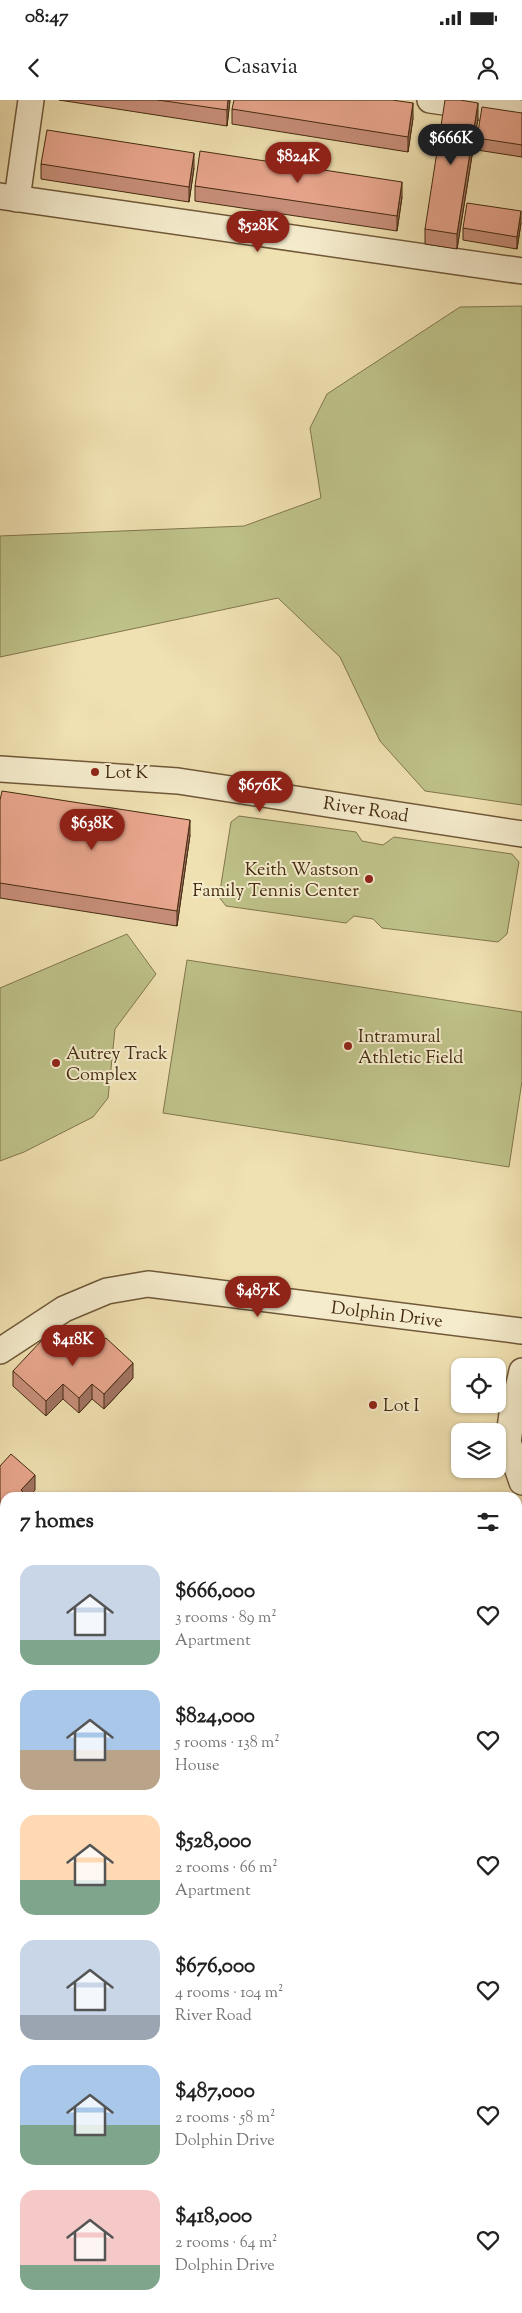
<!DOCTYPE html>
<meta charset="utf-8">
<style>
body{margin:0;font-family:"Sorts Mill Goudy",serif;background:#f6f6f6;color:#222;height:100vh;display:flex;flex-direction:column;font-size:19px;white-space:nowrap}
*{box-sizing:border-box;margin:0}
p{font-size:16px;color:#767676}
.icon{flex:none;width:28px;height:28px;fill:none;stroke:currentColor;stroke-width:2;stroke-linecap:round;stroke-linejoin:round}
.map{position:relative;flex:1;overflow:hidden}
.side{position:absolute;left:0px;top:1392px;width:522px;height:821px;display:flex;flex-direction:column;background:#fff;border-radius:15px 15px 0 0;box-shadow:0 1px 4px #0004}
.side>*{flex:none}
.fabs{position:absolute;left:451px;top:1258px;display:grid;gap:10px}
.fabs a{display:grid;place-items:center;width:55px;height:55px;border-radius:10px;background:#fff;box-shadow:0 1px 4px #0004;font-size:25px}
.price{position:absolute;translate:-50% -42px;padding:0 11px;border-radius:18px;background:#8f2418;color:#fff;font-size:16px;line-height:32px;filter:drop-shadow(0 1px 2px #0008)}
.price::after{content:'';position:absolute;left:50%;top:30px;width:15px;height:11px;margin-left:-8px;background:inherit;clip-path:polygon(0 0,100% 0,50% 100%)}
.price.on{background:#222;color:#fff}
ul{padding:0;list-style:none}
li{display:flex;align-items:center;gap:15px;height:125px;padding:0 20px}
li span{display:grid;place-items:center;flex:none;width:140px;height:100px;border-radius:15px;color:#555}
li>.icon{margin-inline-start:auto}
span .icon{width:60px;height:60px;fill:#fffc;stroke-width:1}
li b{font-size:21px}
h2{display:flex;justify-content:space-between;align-items:center;height:60px;padding:0 20px;font-size:21px}
.status{display:flex;justify-content:space-between;align-items:center;height:35px;padding:0 25px;background:#fff;direction:ltr}
.status svg{height:14px;fill:currentColor}
header{display:flex;justify-content:space-between;align-items:center;height:65px;padding:0 20px;background:#fff;font-size:22px;font-weight:600}
.map>svg:first-child{display:block}
</style>
<div class="status"><b>08:47</b><svg viewBox="0 0 49 12"><path d="M0 12V9h3v3zM5 12V6h3v6zM10 12V3h3v9zM15 12V0h3v12zM26 1h20v11H26zM47 4h2v5h-2z"/></svg></div>
<header><svg class="icon" aria-label="back" viewBox="0 0 24 24"><path d="M15 5l-7 7 7 7"/></svg>Casavia<svg class="icon" aria-label="person" viewBox="0 0 24 24"><circle cx="12" cy="8" r="4"/><path d="M4 21q1-7 8-7t8 7"/></svg></header>
<div class="map">
<svg width="522" height="2213" viewBox="0 0 522 2213">
<rect width="100%" height="100%" fill="#f0e1b2"/>
<filter id="stains"><feTurbulence type="fractalNoise" baseFrequency=".004" numOctaves="4"/><feColorMatrix values="0 0 0 0 .2 0 0 0 0 .09 0 0 0 0 .02 0 0 0 .5 -.17"/></filter>
<radialGradient id="worn" r=".72"><stop offset=".6" stop-color="#630" stop-opacity="0"/><stop offset="1" stop-color="#630" stop-opacity=".3"/></radialGradient>
<g fill="#bec289" stroke="#82764c">
<path d="M522,206v499l-97,-14 -45,-50 -40,-84 -62,-59 -278,59v-121l244,-10 77,-28 -11,-70 17,-34 133,-87z"/>
<path d="M239,716l117,16 6,9 21,4 11,-8 118,17 7,8 -12,72 -9,8 -116,-14 -9,-9 -19,-3 -8,7 -120,-17 -7,-9 12,-75z"/>
<path d="M127,834l29,40 -41,55 -7,69 -15,19 -69,35 -24,9v-173z"/>
<path d="M187,860l335,52v69l-13,86 -346,-54z"/>
<path d="M522,1600v152l-4,-5v-130z"/>
<path d="M522,1911v127l-3,1 -1,-122z"/>
<path d="M522,2042v72l-4,-22v-49z"/>
<path d="M522,2201v12h-30l11,-4h15v-6z"/>
</g>
<g fill="none" stroke-linecap="round" stroke-linejoin="round">
<g stroke="#705838" stroke-width="28">
<g id="minor">
<path d="M430,0l92,13"/>
<path d="M0,96l522,75"/>
<path d="M17,99l14,-99"/>
<path d="M0,669l178,12 344,53"/>
<path d="M0,1251l64,-42 43,-18 41,-7 374,47"/>
<path d="M522,1271l-10,43 -4,28 14,40"/>
<path d="M518,1572l4,-18"/>
<path d="M518,1760l4,5"/>
<path d="M357,2209l4,4"/>
<path d="M155,2213l2,-4"/>
</g>
</g>
<use href="#minor" stroke="#f5eccd" stroke-width="25"/>
</g>
<g fill="#c88f7a" stroke="#452b10">
<path d="M59,0h171l-3,26z"/>
<path d="M232,9l181,9 -5,34 -176,-28z"/>
<path d="M522,13v44l-45,-7v-12z"/>
<path d="M478,18l-21,131 -32,-5v-15z"/>
<path d="M41,64l153,4 -5,34 -148,-23z"/>
<path d="M195,86l207,11 -5,34 -202,-30z"/>
<path d="M521,123l-4,26 -54,-9v-12z"/>
<path d="M0,700l190,35 -13,91 -177,-28z"/>
<path d="M94,1250l39,28 -29,31 -12,-10 -13,14 -16,-14 -17,17 -33,-30v-15l44,-19z"/>
<path d="M0,1963l2,14v15h-2z"/>
<path d="M441,2209h28v3l-4,1h-20l-1,-1h-2z"/>
</g>
<g fill="#a27463" stroke="#452b10">
<path d="M228,0h2l-3,26v-16z"/>
<path d="M413,3v15l-5,34v-15z"/>
<path d="M478,3v15l-21,131v-15z"/>
<path d="M194,53v15l-5,34v-15z"/>
<path d="M402,82v15l-5,34v-15z"/>
<path d="M521,111v12l-4,26v-12z"/>
<path d="M190,720v15l-13,91v-15z"/>
<path d="M133,1263v15l-29,31v-15z"/>
<path d="M63,1284v15l-17,17v-15z"/>
<path d="M92,1284v15l-13,14v-15z"/>
<path d="M35,1375v15l-7,8 -7,-8z"/>
<path d="M5,1499v15l-5,6v-15z"/>
<path d="M522,1932v8l-4,7v-8z"/>
<path d="M446,2209h23v3l-4,1h-19z"/>
</g>
<g fill="#e8a68e" stroke="#452b10">
<path d="M158,0h70l-1,10z"/>
<path d="M234,0h158l21,3 -5,34 -176,-28z"/>
<path d="M445,0h15l18,3 -21,131 -32,-5z"/>
<path d="M482,7l40,6v32l-45,-7z"/>
<path d="M47,30l147,23 -5,34 -148,-23z"/>
<path d="M200,51l202,31 -5,34 -202,-30z"/>
<path d="M467,103l54,8 -4,26 -54,-9z"/>
<path d="M2,691l188,29 -13,91 -177,-28v-83z"/>
<path d="M75,1233l19,17 12,-12 27,25 -29,31 -12,-10 -13,14 -16,-14 -17,17 -33,-30 30,-32 14,13z"/>
<path d="M11,1354l24,21 -14,15 8,8h-24v101l-5,6v-139z"/>
<path d="M54,1394l4,4h-8z"/>
<path d="M518,1916l4,3v13l-4,7z"/>
<path d="M0,1963l2,14h-2z"/>
<path d="M5,2129v80h21l1,4h-27v-83z"/>
</g>
<g fill="#8f2418" stroke="#f5eccd" stroke-width="2">
<circle cx="95" cy="672" r="5"/>
<circle cx="369" cy="779" r="5"/>
<circle cx="348" cy="946" r="5"/>
<circle cx="56" cy="963" r="5"/>
<circle cx="373" cy="1305" r="5"/>
</g>
<g text-anchor="middle" stroke-width="4" stroke-linejoin="round" paint-order="stroke">
<g font-size="18" fill="#452b10" stroke="#f5eccd" text-anchor="start">
<text x="105" y="678">Lot K</text>
<text x="359" y="775" text-anchor="end">Keith Wastson<tspan x="359" dy="21">Family Tennis Center</tspan></text>
<text x="358" y="942">Intramural<tspan x="358" dy="21">Athletic Field</tspan></text>
<text x="66" y="959">Autrey Track<tspan x="66" dy="21">Complex</tspan></text>
<text x="383" y="1311">Lot I</text>
</g>
<g font-size="18" fill="#452b10" stroke="#f5eccd">
<text transform="translate(366 709) rotate(9)" y="6">River Road</text>
<text transform="translate(387 1214) rotate(7)" y="6">Dolphin Drive</text>
</g>
</g>
<rect width="100%" height="100%" filter="url(#stains)"/>
<rect width="100%" height="100%" fill="url(#worn)"/>
</svg>
<div class="fabs">
<a><svg class="icon" aria-label="locate" viewBox="0 0 24 24"><circle cx="12" cy="12" r="6"/><path d="M12 2v4M12 18v4M2 12h4M18 12h4"/></svg></a>
<a><svg class="icon" aria-label="layers" viewBox="0 0 24 24"><path d="M12 4l9 5-9 5-9-5zM3 14l9 5 9-5"/></svg></a>
</div>
<b class="price on" style="left:451px;top:66px">$666K</b>
<b class="price" style="left:298px;top:84px">$824K</b>
<b class="price" style="left:258px;top:153px">$528K</b>
<b class="price" style="left:260px;top:713px">$676K</b>
<b class="price" style="left:92px;top:751px">$638K</b>
<b class="price" style="left:258px;top:1218px">$487K</b>
<b class="price" style="left:73px;top:1267px">$418K</b>
<section class="side">
<h2>7 homes<svg class="icon" aria-label="filters" viewBox="0 0 24 24"><path d="M4 7h16M4 17h16"/><circle cx="9" cy="7" r="2"/><circle cx="15" cy="17" r="2"/></svg></h2>
<ul>
<li><span style="background:linear-gradient(#c9d6e8 75%,#7fa58c 0)"><svg class="icon" aria-label="home" viewBox="0 0 24 24"><path d="M3 11l9-7 9 7M6 9v11h12V9"/></svg></span><div><b>$666,000</b><p>3 rooms · 89 m²</p><p>Apartment</p></div><svg class="icon" aria-label="heart" viewBox="0 0 24 24"><path d="M12 20l-8-8c-3-5 5-10 8-4 3-6 11-1 8 4z"/></svg></li>
<li><span style="background:linear-gradient(#a9c7e8 60%,#b9a48a 0)"><svg class="icon" aria-label="home" viewBox="0 0 24 24"><path d="M3 11l9-7 9 7M6 9v11h12V9"/></svg></span><div><b>$824,000</b><p>5 rooms · 138 m²</p><p>House</p></div><svg class="icon" aria-label="heart" viewBox="0 0 24 24"><path d="M12 20l-8-8c-3-5 5-10 8-4 3-6 11-1 8 4z"/></svg></li>
<li><span style="background:linear-gradient(#ffd9b3 65%,#7fa58c 0)"><svg class="icon" aria-label="home" viewBox="0 0 24 24"><path d="M3 11l9-7 9 7M6 9v11h12V9"/></svg></span><div><b>$528,000</b><p>2 rooms · 66 m²</p><p>Apartment</p></div><svg class="icon" aria-label="heart" viewBox="0 0 24 24"><path d="M12 20l-8-8c-3-5 5-10 8-4 3-6 11-1 8 4z"/></svg></li>
<li><span style="background:linear-gradient(#c9d6e8 75%,#9aa5b1 0)"><svg class="icon" aria-label="home" viewBox="0 0 24 24"><path d="M3 11l9-7 9 7M6 9v11h12V9"/></svg></span><div><b>$676,000</b><p>4 rooms · 104 m²</p><p>River Road</p></div><svg class="icon" aria-label="heart" viewBox="0 0 24 24"><path d="M12 20l-8-8c-3-5 5-10 8-4 3-6 11-1 8 4z"/></svg></li>
<li><span style="background:linear-gradient(#a9c7e8 60%,#7fa58c 0)"><svg class="icon" aria-label="home" viewBox="0 0 24 24"><path d="M3 11l9-7 9 7M6 9v11h12V9"/></svg></span><div><b>$487,000</b><p>2 rooms · 58 m²</p><p>Dolphin Drive</p></div><svg class="icon" aria-label="heart" viewBox="0 0 24 24"><path d="M12 20l-8-8c-3-5 5-10 8-4 3-6 11-1 8 4z"/></svg></li>
<li><span style="background:linear-gradient(#f6c9c9 75%,#7fa58c 0)"><svg class="icon" aria-label="home" viewBox="0 0 24 24"><path d="M3 11l9-7 9 7M6 9v11h12V9"/></svg></span><div><b>$418,000</b><p>2 rooms · 64 m²</p><p>Dolphin Drive</p></div><svg class="icon" aria-label="heart" viewBox="0 0 24 24"><path d="M12 20l-8-8c-3-5 5-10 8-4 3-6 11-1 8 4z"/></svg></li>
</ul>
</section>
</div>
